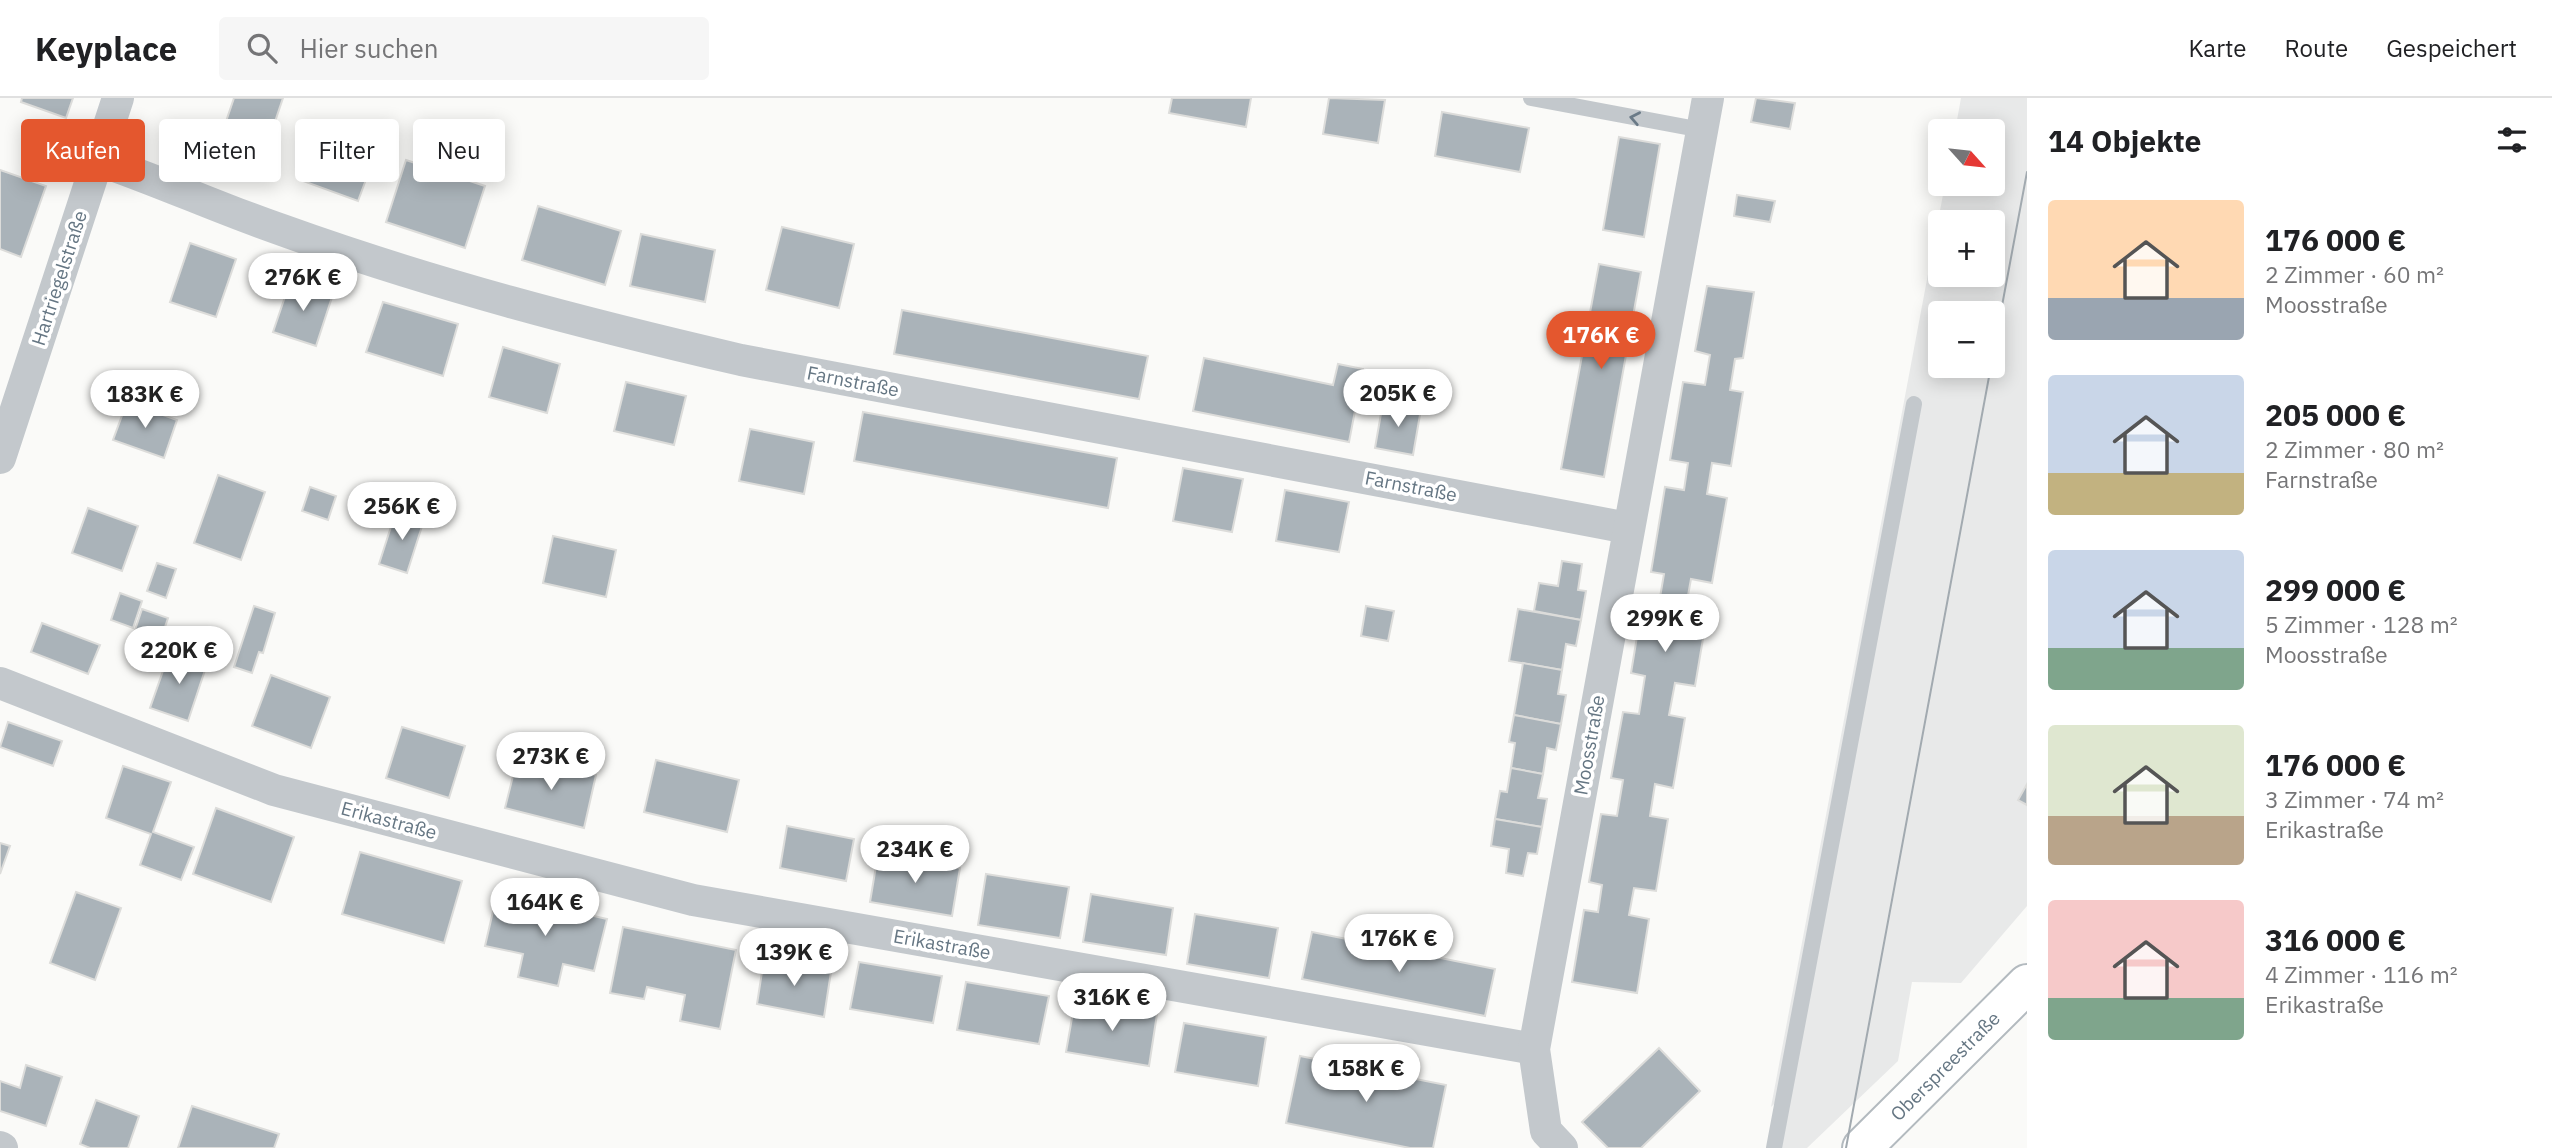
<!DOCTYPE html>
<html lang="de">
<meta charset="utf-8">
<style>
body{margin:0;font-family:"IBM Plex Sans",sans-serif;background:#f6f6f6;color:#202124;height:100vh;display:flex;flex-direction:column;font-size:26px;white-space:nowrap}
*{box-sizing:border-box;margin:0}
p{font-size:23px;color:#757577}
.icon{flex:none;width:38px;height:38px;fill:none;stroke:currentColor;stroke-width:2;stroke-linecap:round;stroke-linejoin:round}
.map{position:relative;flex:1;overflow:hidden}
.drawer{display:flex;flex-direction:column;background:#fff;width:525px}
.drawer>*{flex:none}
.top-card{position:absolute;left:21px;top:21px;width:665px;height:63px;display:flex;gap:14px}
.needle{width:46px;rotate:117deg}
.fabs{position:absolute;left:1928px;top:21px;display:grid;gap:14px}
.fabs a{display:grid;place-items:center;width:77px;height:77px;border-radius:7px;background:#fff;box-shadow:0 4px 18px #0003;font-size:35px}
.price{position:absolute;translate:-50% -60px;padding:0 16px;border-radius:24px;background:#fff;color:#222;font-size:23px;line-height:46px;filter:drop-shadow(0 2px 4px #0008)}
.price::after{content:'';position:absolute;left:50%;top:42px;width:21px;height:16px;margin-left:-10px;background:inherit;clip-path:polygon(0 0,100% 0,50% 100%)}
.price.active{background:#e4572e;color:#fff}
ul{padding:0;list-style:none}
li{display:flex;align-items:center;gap:21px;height:175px;padding:0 21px}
li span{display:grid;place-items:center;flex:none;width:196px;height:140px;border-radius:7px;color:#555}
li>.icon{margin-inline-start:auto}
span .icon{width:84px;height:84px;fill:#fffc;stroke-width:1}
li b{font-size:30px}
h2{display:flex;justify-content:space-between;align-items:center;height:84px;padding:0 21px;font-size:30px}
.pill{padding:0 24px;border-radius:7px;background:#fff;box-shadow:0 4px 18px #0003;font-size:24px;line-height:63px}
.pill.active{background:#e4572e;color:#fff}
header{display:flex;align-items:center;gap:42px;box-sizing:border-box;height:98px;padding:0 35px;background:#fff;border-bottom:2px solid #e0e0e0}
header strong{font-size:33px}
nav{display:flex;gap:38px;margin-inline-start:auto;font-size:24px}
.search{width:490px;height:63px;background:#f6f6f6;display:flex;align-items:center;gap:18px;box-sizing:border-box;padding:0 24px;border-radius:7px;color:#757577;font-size:26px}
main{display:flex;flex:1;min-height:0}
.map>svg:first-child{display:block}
</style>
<header>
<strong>Keyplace</strong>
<div class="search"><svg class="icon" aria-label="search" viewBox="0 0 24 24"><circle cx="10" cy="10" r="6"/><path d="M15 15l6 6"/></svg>Hier suchen</div>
<nav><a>Karte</a><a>Route</a><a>Gespeichert</a></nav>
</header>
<main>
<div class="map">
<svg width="2027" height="1050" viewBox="0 0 2027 1050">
<rect width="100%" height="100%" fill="#fafaf8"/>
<path fill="#e8e9e9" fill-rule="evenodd" d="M1961,0h66v808l-66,77 -49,-1 -14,79 -91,87h-27l9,-58 -18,17 174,-923h48v-53h-38zM1941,124h52v53h-52zM1941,215h52v53h-52z"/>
<g fill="#aab3b9" stroke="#dcdcda" stroke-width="2">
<path d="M22,0h51l-7,20 -45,-16z"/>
<path d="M234,0h49l-22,65 -44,-15z"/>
<path d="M1172,0h79l-5,29 -77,-14z"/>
<path d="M1329,0l56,2 -7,43 -55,-9z"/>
<path d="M1756,0l39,5 -5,26 -39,-7z"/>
<path d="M1442,14l87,16 -9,44 -85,-16z"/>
<path d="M322,31l55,21 -19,51 -55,-20z"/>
<path d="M1619,39l41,7 -16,93 -41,-7z"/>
<path d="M406,62l79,26 -20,62 -79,-26z"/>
<path d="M0,72l46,16 -25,71 -21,-8z"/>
<path d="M1737,97l38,6 -5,21 -36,-6z"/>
<path d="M538,108l83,25 -16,54 -83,-25z"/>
<path d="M782,129l72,17 -15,64 -73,-18z"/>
<path d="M641,136l74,16 -10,52 -75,-16z"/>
<path d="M190,145l46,16 -20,58 -46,-15z"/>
<path d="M1599,166l42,8 -37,205 -43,-8z"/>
<path d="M291,181l42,15 -17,52 -43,-14z"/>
<path d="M1707,188l47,6 -11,66 -8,1 -5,31 13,2 -12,74 -19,-3 -5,31 20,4 -15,85 -21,-4 -6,33 22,3 -12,71 -20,-3 -6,32 16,3 -12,70 -18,-4 -5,32 18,3 -12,72 -22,-3 -5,27 20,4 -12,74 -65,-11 12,-72 14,2 4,-27 -13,-3 12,-68 16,2 6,-36 -12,-2 12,-66 16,2 6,-38 -14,-3 11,-67 16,3 6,-35 -13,-2 14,-85 19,3 4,-27 -18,-3 13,-78 22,3 5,-30 -15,-4z"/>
<path d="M383,204l75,22 -15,52 -77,-24z"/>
<path d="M902,212l246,46 -9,43 -245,-45z"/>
<path d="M503,249l57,17 -13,49 -58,-16z"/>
<path d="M1204,260l129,27 5,-21 25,5 -14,73 -156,-31z"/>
<path d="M626,284l60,14 -12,49 -60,-14z"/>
<path d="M127,304l50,18 -13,38 -51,-18z"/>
<path d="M1383,304l38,7 -8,46 -38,-7z"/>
<path d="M863,314l254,46 -9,50 -254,-47z"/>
<path d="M750,331l64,13 -10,52 -65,-13z"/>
<path d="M1183,370l60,11 -11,53 -59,-11z"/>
<path d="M218,377l47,17 -24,68 -47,-17z"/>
<path d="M310,389l26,9 -8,24 -26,-9z"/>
<path d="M1285,392l64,12 -10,50 -63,-11z"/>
<path d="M88,410l50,18 -16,45 -50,-18z"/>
<path d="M396,413l28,9 -17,53 -28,-9z"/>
<path d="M553,438l63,14 -10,47 -63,-14z"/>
<path d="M1562,463l20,3 -4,26 8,1 -5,29 -47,-9 5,-28 19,3z"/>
<path d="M157,465l19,6 -10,29 -19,-7z"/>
<path d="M120,495l22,8 -9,27 -22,-8z"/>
<path d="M254,508l21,7 -12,40 -4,-1 -7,21 -18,-6z"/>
<path d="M1366,508l28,5 -6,30 -27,-5z"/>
<path d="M142,511l26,9 -9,27 -26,-9z"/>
<path d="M1518,511l63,11 -5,26 -10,-2 -4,26 -53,-9z"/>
<path d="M42,525l58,22 -12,29 -57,-22z"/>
<path d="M170,553l37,13 -19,57 -38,-13z"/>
<path d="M1523,565l39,7 -4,24 8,1 -5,29 -47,-9z"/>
<path d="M271,577l59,22 -19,51 -59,-22z"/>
<path d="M1514,617l47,9 -5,26 -9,-2 -4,26 -32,-6 4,-25 -6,-1z"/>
<path d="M8,624l54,19 -9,25 -53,-19z"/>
<path d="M402,629l63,19 -16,52 -63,-20z"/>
<path d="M518,658l78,19 -12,53 -79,-20z"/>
<path d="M656,662l83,20 -12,52 -83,-20z"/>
<path d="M123,668l48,16 -18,50 41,15 -13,33 -41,-15 11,-31 -45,-16z"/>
<path d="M1511,670l32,6 -5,24 9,1 -5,28 -47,-8 5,-28 7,1z"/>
<path d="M2027,686v21l-9,-5z"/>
<path d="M216,710l78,29 -23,65 -78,-28z"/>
<path d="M1495,721l47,8 -5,27 -9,-1 -5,23 -17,-3 3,-24 -18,-3z"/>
<path d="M787,728l67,13 -8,42 -66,-13z"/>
<path d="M0,745l10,3 -10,28z"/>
<path d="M360,754l102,29 -18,62 -102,-29z"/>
<path d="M878,756l82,14 -8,48 -82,-14z"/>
<path d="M986,776l83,13 -9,51 -82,-13z"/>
<path d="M76,794l45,16 -26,72 -45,-17z"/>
<path d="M497,796l110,25 -13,52 -31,-7 -5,22 -40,-9 5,-23 -38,-8z"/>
<path d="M1091,796l82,14 -7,47 -83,-13z"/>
<path d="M1195,816l83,14 -9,50 -82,-14z"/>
<path d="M623,829l113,23 -16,79 -40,-8 5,-26 -38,-8 -3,12 -34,-6z"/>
<path d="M1312,834l183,37 -10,47 -183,-37z"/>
<path d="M764,861l67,13 -7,45 -67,-13z"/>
<path d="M859,864l83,14 -9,47 -83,-14z"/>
<path d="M966,884l83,14 -10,48 -82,-14z"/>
<path d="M1075,903l82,13 -8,52 -83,-14z"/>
<path d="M1184,925l82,14 -8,49 -83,-14z"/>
<path d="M1659,950l41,43 -59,57h-33l-26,-26z"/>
<path d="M1300,958l146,29 -13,63h-23l-124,-25z"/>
<path d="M26,967l36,12 -16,49 -46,-15v-30l20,7z"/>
<path d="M96,1002l43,16 -11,32h-38l-10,-4z"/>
<path d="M192,1008l87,28 -5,14h-96z"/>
</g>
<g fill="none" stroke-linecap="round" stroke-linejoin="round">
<g stroke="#b3babf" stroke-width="42">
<path id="secondary" d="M1862,1050l165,-164"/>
</g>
<g stroke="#c3c8cc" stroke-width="16">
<path d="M1531,0l171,32"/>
<path d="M1774,1050l140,-744"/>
</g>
<g stroke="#c3c8cc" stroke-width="32">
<path d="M98,62c62,21 122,49 184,70 150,54 304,94 459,130l887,168"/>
<path d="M0,360l118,-360"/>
<path d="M0,585l274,107 419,110 841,149"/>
<path d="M0,1049l2,1"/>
<path d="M1562,1050l-16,-17 -12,-82 174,-951"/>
</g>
<use href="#secondary" stroke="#fff" stroke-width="38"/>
<g stroke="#a2aab0" stroke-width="2">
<path d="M1993,256l34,-182"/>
<path d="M1846,1050l145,-782"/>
</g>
</g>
<defs><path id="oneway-chevron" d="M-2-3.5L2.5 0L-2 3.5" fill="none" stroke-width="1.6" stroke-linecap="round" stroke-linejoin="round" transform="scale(1.75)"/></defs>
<use stroke="#6a7a87" href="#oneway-chevron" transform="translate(1635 20) rotate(-169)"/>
<g text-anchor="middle" stroke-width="7" stroke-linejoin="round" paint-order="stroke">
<g font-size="19" fill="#657683" stroke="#fff">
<text transform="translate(59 180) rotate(-72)" y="7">Hartriegelstraße</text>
<text transform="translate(853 283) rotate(11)" y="7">Farnstraße</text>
<text transform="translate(1411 388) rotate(11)" y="7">Farnstraße</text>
<text transform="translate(1589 647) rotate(-80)" y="7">Moosstraße</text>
<text transform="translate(389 722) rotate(15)" y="7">Erikastraße</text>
<text transform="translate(942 846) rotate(10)" y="7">Erikastraße</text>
<text transform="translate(1945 968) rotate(-45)" y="7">Oberspreestraße</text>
</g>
</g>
</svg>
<div class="fabs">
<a><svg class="needle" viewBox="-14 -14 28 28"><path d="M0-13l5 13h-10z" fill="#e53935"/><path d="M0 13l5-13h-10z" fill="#757577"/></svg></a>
<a>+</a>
<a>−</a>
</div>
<b class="price" style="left:303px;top:215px">276K €</b>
<b class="price active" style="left:1601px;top:273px">176K €</b>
<b class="price" style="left:1398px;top:331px">205K €</b>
<b class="price" style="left:145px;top:332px">183K €</b>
<b class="price" style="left:402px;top:444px">256K €</b>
<b class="price" style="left:1665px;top:556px">299K €</b>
<b class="price" style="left:179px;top:588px">220K €</b>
<b class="price" style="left:551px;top:694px">273K €</b>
<b class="price" style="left:915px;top:787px">234K €</b>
<b class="price" style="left:545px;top:840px">164K €</b>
<b class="price" style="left:1399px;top:876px">176K €</b>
<b class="price" style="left:794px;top:890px">139K €</b>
<b class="price" style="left:1112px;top:935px">316K €</b>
<b class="price" style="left:1366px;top:1006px">158K €</b>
<div class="top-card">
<a class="pill active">Kaufen</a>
<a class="pill">Mieten</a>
<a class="pill">Filter</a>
<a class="pill">Neu</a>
</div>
</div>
<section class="drawer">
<h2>14 Objekte<svg class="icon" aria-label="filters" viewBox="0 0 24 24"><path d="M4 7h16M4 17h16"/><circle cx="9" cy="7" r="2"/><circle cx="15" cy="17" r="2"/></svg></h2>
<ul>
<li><span style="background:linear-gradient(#ffd9b3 70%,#9aa5b1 0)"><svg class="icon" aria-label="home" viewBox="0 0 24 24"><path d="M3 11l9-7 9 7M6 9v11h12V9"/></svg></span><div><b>176 000 €</b><p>2 Zimmer · 60 m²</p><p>Moosstraße</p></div></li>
<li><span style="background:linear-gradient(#c9d6e8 70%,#c2b280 0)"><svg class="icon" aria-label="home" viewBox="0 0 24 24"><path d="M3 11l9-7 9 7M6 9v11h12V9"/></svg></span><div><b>205 000 €</b><p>2 Zimmer · 80 m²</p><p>Farnstraße</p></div></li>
<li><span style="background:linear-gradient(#c9d6e8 70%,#7fa58c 0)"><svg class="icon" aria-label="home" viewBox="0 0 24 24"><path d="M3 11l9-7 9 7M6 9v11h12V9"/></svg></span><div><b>299 000 €</b><p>5 Zimmer · 128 m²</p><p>Moosstraße</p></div></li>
<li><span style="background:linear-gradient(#dfe7d0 65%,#b9a48a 0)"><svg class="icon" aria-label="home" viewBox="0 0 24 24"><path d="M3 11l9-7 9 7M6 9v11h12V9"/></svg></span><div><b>176 000 €</b><p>3 Zimmer · 74 m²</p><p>Erikastraße</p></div></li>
<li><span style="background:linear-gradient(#f6c9c9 70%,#7fa58c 0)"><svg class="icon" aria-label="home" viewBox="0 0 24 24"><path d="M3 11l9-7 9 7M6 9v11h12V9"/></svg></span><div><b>316 000 €</b><p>4 Zimmer · 116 m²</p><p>Erikastraße</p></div></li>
</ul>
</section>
</main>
